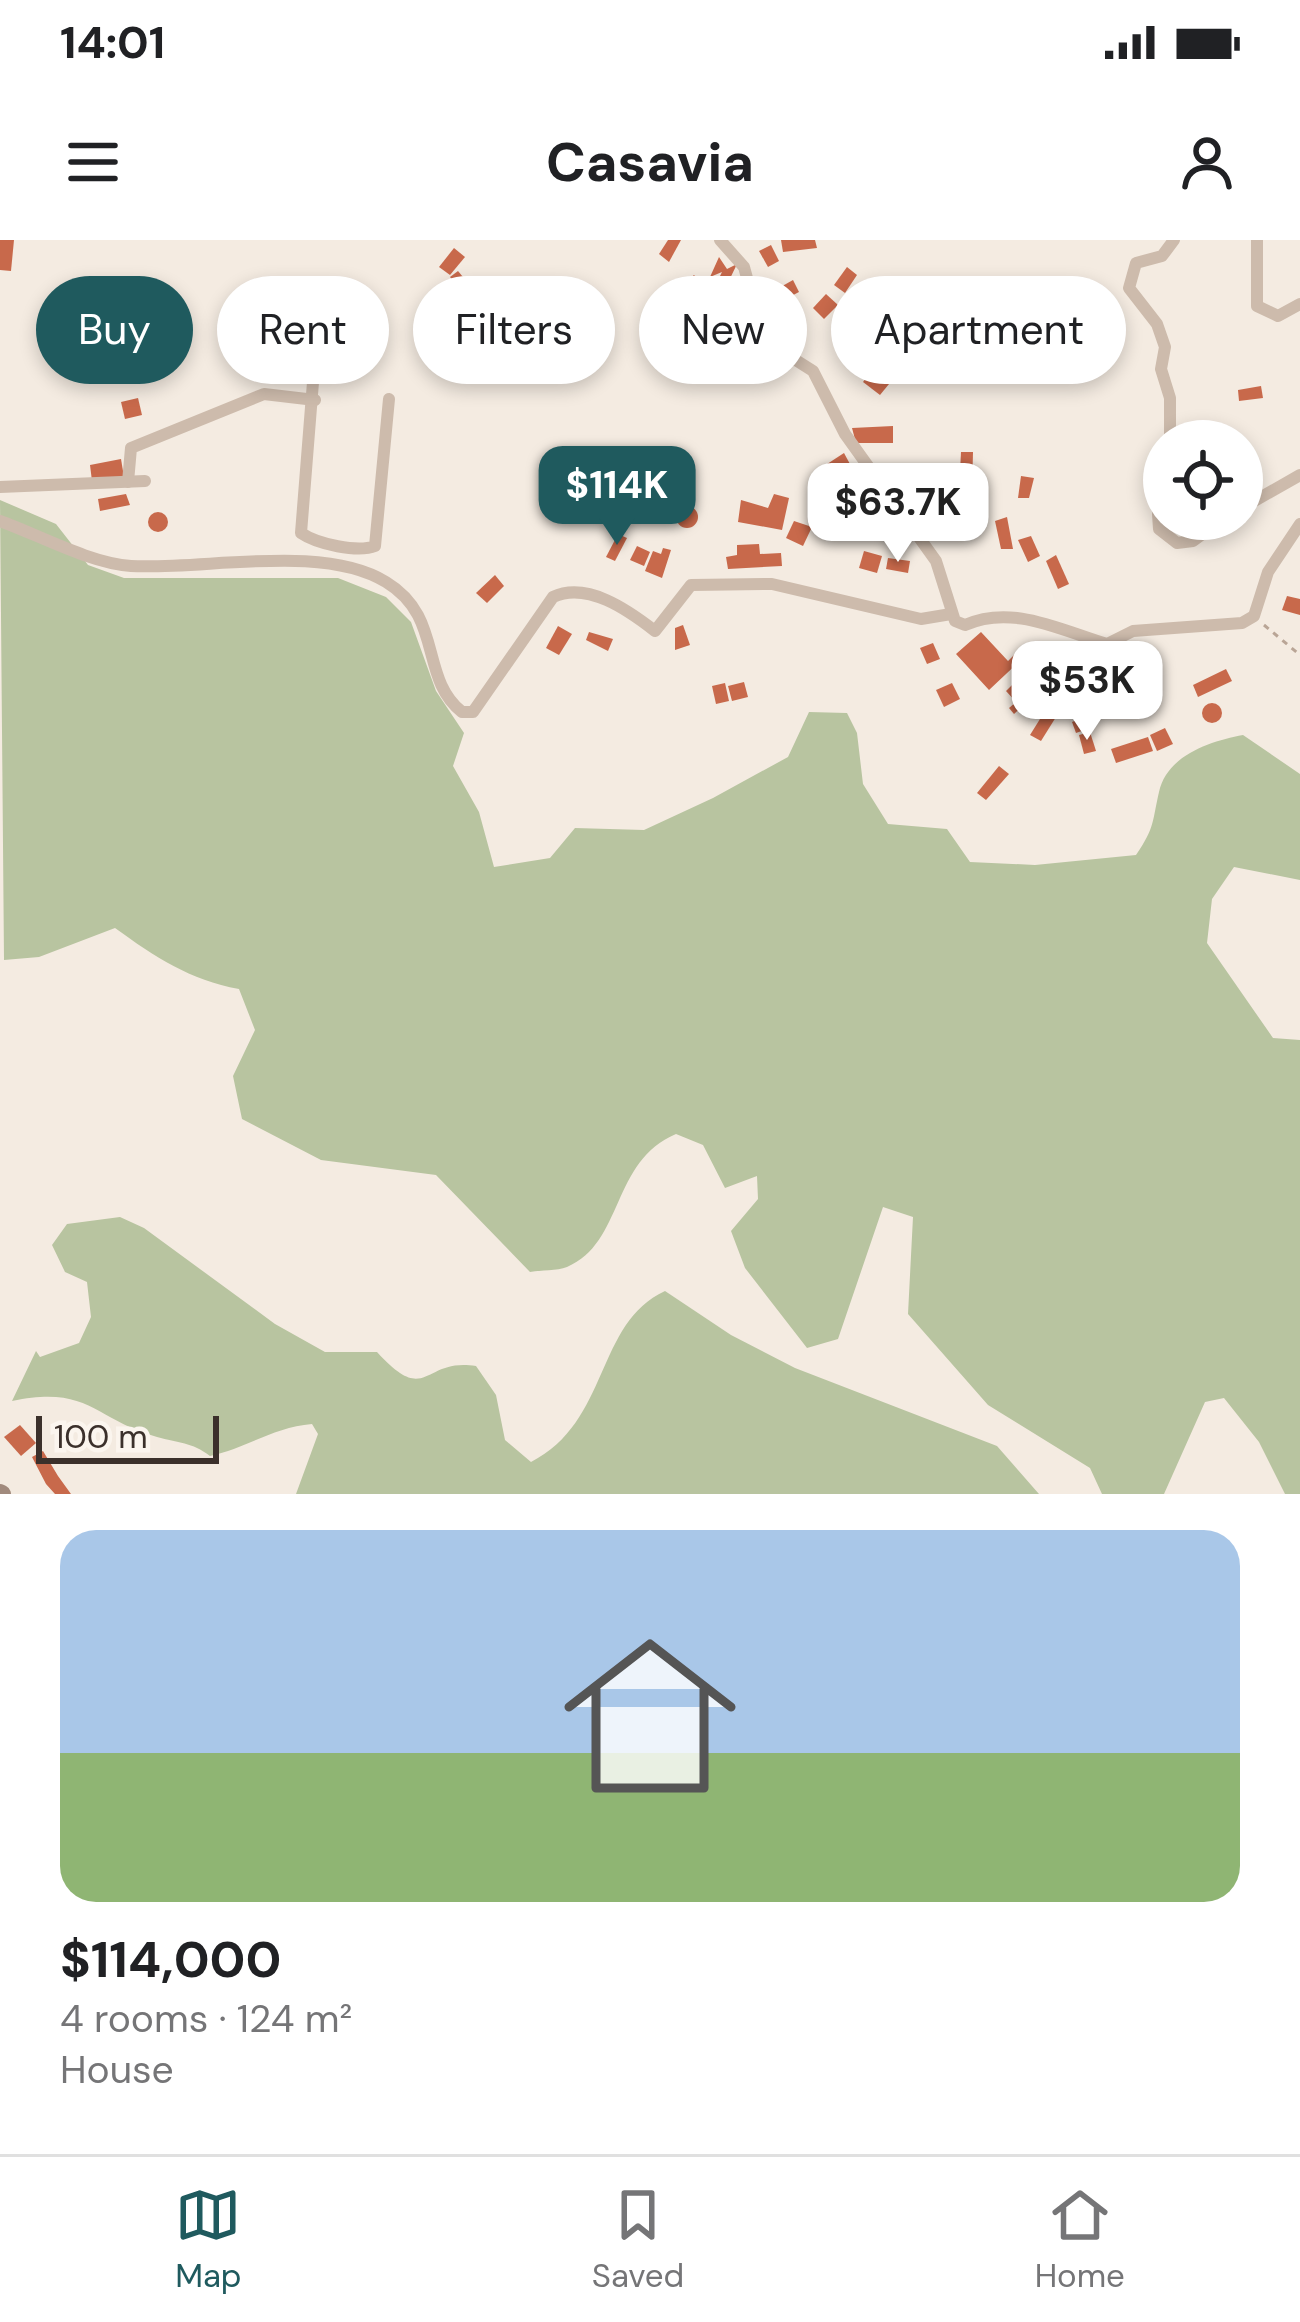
<!DOCTYPE html>
<meta charset="utf-8">
<style>
body{margin:0;font-family:"DM Sans",sans-serif;background:#f6f6f6;color:#202124;height:100vh;display:flex;flex-direction:column;font-size:45px;white-space:nowrap}
*{box-sizing:border-box;margin:0}
p{font-size:39px;color:#757577}
.icon{flex:none;width:66px;height:66px;fill:none;stroke:currentColor;stroke-width:2;stroke-linecap:round;stroke-linejoin:round}
.map{position:relative;height:1254px;overflow:hidden}
.side{display:flex;flex-direction:column;background:#fff;flex:1}
.side>*{flex:none}
.top-card{position:absolute;left:36px;top:36px;width:1230px;height:108px;display:flex;gap:24px}
.tools{position:absolute;left:1143px;top:180px;display:grid;gap:24px}
.tools a{display:grid;place-items:center;width:120px;height:120px;border-radius:50%;background:#fff;box-shadow:0 6px 18px #0003;font-size:60px}
.scale{position:absolute;left:36px;bottom:30px;width:183px;box-sizing:border-box;padding-left:12px;border:6px solid #3b302b;border-top:0;font-size:33px;line-height:42px;white-space:nowrap;color:#3b302b;-webkit-text-stroke:9px #fbf5ee;paint-order:stroke}
.price{position:absolute;translate:-50% -102px;padding:0 27px;border-radius:24px;background:#fff;color:#222;font-size:39px;line-height:78px;filter:drop-shadow(0 3px 6px #0008)}
.price::after{content:'';position:absolute;left:50%;top:72px;width:36px;height:27px;margin-left:-18px;background:inherit;clip-path:polygon(0 0,100% 0,50% 100%)}
.price.on{background:#1f5a5e;color:#fff}
ul{padding:0;list-style:none}
li{display:grid;align-content:center;gap:24px;height:636px;padding:0 60px}
li span{display:grid;place-items:center;height:372px;border-radius:36px;color:#555}
li>.icon{margin-inline-start:auto}
span .icon{width:216px;height:216px;fill:#fffc;stroke-width:1}
li b{font-size:51px}
.tag{padding:0 42px;border-radius:54px;background:#fff;box-shadow:0 6px 18px #0003;font-size:42px;line-height:108px}
.tag.on{background:#1f5a5e;color:#fff}
.status{display:flex;justify-content:space-between;align-items:center;height:84px;padding:0 60px;background:#fff;direction:ltr}
.status svg{height:33px;fill:currentColor}
header{display:flex;justify-content:space-between;align-items:center;height:156px;padding:0 60px;background:#fff;font-size:54px;font-weight:700}
.tab-bar{display:flex;justify-content:space-around;align-items:center;height:168px;border-top:3px solid #e0e0e0;background:#fff;font-size:33px;color:#757577}
.tab-bar a{display:grid;justify-items:center;gap:6px}
.tab-bar .on{color:#1f5a5e}
.map>svg:first-child{display:block}
</style>
<div class="status"><b>14:01</b><svg viewBox="0 0 49 12"><path d="M0 12V9h3v3zM5 12V6h3v6zM10 12V3h3v9zM15 12V0h3v12zM26 1h20v11H26zM47 4h2v5h-2z"/></svg></div>
<header><svg class="icon" aria-label="menu" viewBox="0 0 24 24"><path d="M4 6h16M4 12h16M4 18h16"/></svg>Casavia<svg class="icon" aria-label="person" viewBox="0 0 24 24"><circle cx="12" cy="8" r="4"/><path d="M4 21q1-7 8-7t8 7"/></svg></header>
<div class="map">
<svg width="1300" height="1254" viewBox="0 0 1300 1254">
<rect width="100%" height="100%" fill="#f4ebe1"/>
<g fill="#b8c4a0">
<path d="M0,260l56,24 32,41 36,13h214l48,19 25,25 25,69 28,42 -11,33 26,46 15,55 56,-9 25,-30 69,2 69,-32 75,-41 21,-45 38,1 10,20 6,51 25,40 59,5 23,33 65,3 101,-10c19,-28 16,-33 23,-63 8,-37 52,-51 84,-57l57,39v106l-66,-13 -22,32 -5,44 66,95 27,2v454h-15l-26,-52 -35,-44 -19,4 -41,92h-62l-12,-26 -102,-63 -80,-91 5,-97 -30,-10 -45,132 -31,9 -62,-80 -14,-37 27,-32 -1,-23 -32,12 -22,-43 -27,-11c-65,27 -52,109 -109,133 -10,4 -26,3 -37,5l-94,-97 -115,-15 -79,-41 -9,-43 22,-46 -16,-41c-49,-9 -84,-32 -124,-61l-76,29 -35,3z"/>
<path d="M120,977l24,11 131,96 50,28h52c51,56 45,5 99,14l20,29 9,45 26,22c79,-40 64,-139 134,-171l66,44 64,33 202,78 42,48h-743l22,-60 -6,-10c-38,3 -65,24 -102,32 -18,-14 -32,-13 -53,-19 -64,-18 -67,-52 -145,-36l24,-50 4,6 39,-14 12,-26 -4,-35 -22,-10 -13,-27 15,-21z"/>
</g>
<g fill="#c8694b">
<path d="M0,0h14l-3,31 -11,-1z"/>
<path d="M668,0h13l-12,22 -10,-8z"/>
<path d="M781,0h34l2,8 -34,4z"/>
<path d="M771,5l8,16 -11,6 -9,-16z"/>
<path d="M454,8l11,9 -15,18 -11,-8z"/>
<path d="M719,17l8,12 10,-5 -12,25 -9,-5 6,-12 -12,5z"/>
<path d="M847,27l10,8 -12,18 -11,-8z"/>
<path d="M458,31l15,18 -8,6 -15,-18z"/>
<path d="M694,35l8,9 -26,26 -9,-9z"/>
<path d="M793,40l6,12 -23,12 -6,-11z"/>
<path d="M826,54l12,11 -14,14 -11,-11z"/>
<path d="M1064,78l35,37 2,6 -6,6 -39,-41z"/>
<path d="M919,83l14,6 -8,17 -14,-6z"/>
<path d="M901,84l13,6 -8,15 -13,-7z"/>
<path d="M751,103l10,10 -21,20 -15,-13z"/>
<path d="M871,131l18,13 -9,11 -17,-13z"/>
<path d="M1261,146l2,12 -24,3 -1,-11z"/>
<path d="M138,158l4,17 -17,4 -4,-17z"/>
<path d="M893,186v17h-37l-4,-15z"/>
<path d="M961,212h12l-1,40h-13z"/>
<path d="M844,213l7,13 -22,14 -8,-12z"/>
<path d="M121,219l3,18 -32,4 -2,-16z"/>
<path d="M1021,236l13,2 -5,20h-11z"/>
<path d="M929,247l5,21 -12,3 -4,-22z"/>
<path d="M651,252l18,7h12l-3,9 -12,-5 -3,8 -15,-8z"/>
<path d="M126,254l4,11 -30,6 -2,-12z"/>
<path d="M774,254l15,4 -7,32 -44,-8 3,-22 27,8z"/>
<circle cx="687" cy="277" r="11"/>
<circle cx="158" cy="282" r="10"/>
<path d="M1007,277l6,32h-12l-6,-28z"/>
<path d="M794,281l18,6 -9,19 -17,-8z"/>
<path d="M618,294l9,4 -12,23 -9,-4z"/>
<path d="M1031,296l9,20 -12,6 -10,-22z"/>
<path d="M759,304l1,10 21,-1 1,13 -54,3 -2,-12 11,-2v-10z"/>
<path d="M637,306l13,6 -6,14 -14,-6z"/>
<path d="M663,308l8,2 -9,28 -17,-7 8,-20 8,3z"/>
<path d="M864,311l18,5 -5,17 -18,-5z"/>
<path d="M1056,315l13,29 -11,5 -12,-28z"/>
<path d="M888,318l22,3 -2,12 -22,-4z"/>
<path d="M495,335l9,11 -17,17 -11,-10z"/>
<path d="M1287,356l13,3v16l-18,-5z"/>
<path d="M683,385l7,20 -15,5v-22z"/>
<path d="M558,386l14,8 -13,21 -13,-7z"/>
<path d="M589,392l24,7 -5,12 -22,-11z"/>
<path d="M981,392l27,29 6,-6 6,6 -31,29 -33,-36z"/>
<path d="M933,403l7,16 -13,5 -7,-16z"/>
<path d="M1226,429l6,12 -34,16 -5,-12z"/>
<path d="M1040,432l11,9 -11,13 -11,-9z"/>
<path d="M744,442l4,15 -16,4 -4,-15z"/>
<path d="M725,443l4,18 -13,3 -4,-18z"/>
<path d="M952,443l8,16 -16,8 -8,-17z"/>
<path d="M1013,444l16,16 -15,14 -5,-6 7,-6 -10,-11z"/>
<circle cx="1212" cy="473" r="10"/>
<path d="M1045,471l11,6 -15,24 -11,-6z"/>
<path d="M1089,475l4,12 -17,6 -4,-11z"/>
<path d="M1165,488l8,16 -16,7 -7,-16z"/>
<path d="M1090,492l6,19 -12,3 -5,-19z"/>
<path d="M1148,497l5,14 -37,12 -5,-14z"/>
<path d="M999,526l10,8 -23,26 -9,-7z"/>
<path d="M20,1185l16,18 -15,13 -17,-19z"/>
<path d="M43,1211l15,25 13,18h-16l-9,-10 -14,-27z"/>
</g>
<g fill="none" stroke-linecap="round" stroke-linejoin="round">
<path stroke="#b9a596" stroke-width="3" stroke-dasharray="6 6" stroke-linecap="butt" d="M1264,385l36,30"/>
<g stroke="#cdbbac" stroke-width="12">
<path d="M720,0l24,27 20,73 49,31 32,63 91,127 19,60 10,4c47,-21 95,5 142,19l26,-13 109,-8 12,-7 14,-44 32,-48"/>
<path d="M1257,0v66l21,10 22,-12"/>
<path d="M315,117l-14,176c16,11 57,20 74,13l14,-147"/>
<path d="M1170,201v-43l-9,-29 4,-22 -8,-23 -28,-36 7,-25 26,-7 12,-16"/>
<path d="M128,242l3,-34 133,-54 51,6"/>
<path d="M0,247l145,-6"/>
<path d="M1164,262l-6,12 1,15 18,14 16,-2 30,-22"/>
<path d="M1242,268l58,-33"/>
<path d="M0,281c39,14 89,42 131,45 74,4 192,-23 255,16 58,35 33,96 76,130h11l80,-115c34,-16 75,13 102,34l36,-46 81,-1 149,35 30,-5"/>
</g>
<path stroke="#a18a7d" stroke-width="18" d="M0,1253l2,1"/>
</g>
</svg>
<div class="tools">
<a><svg class="icon" aria-label="locate" viewBox="0 0 24 24"><circle cx="12" cy="12" r="6"/><path d="M12 2v4M12 18v4M2 12h4M18 12h4"/></svg></a>
</div>
<div class="scale">100 m</div>
<b class="price on" style="left:617px;top:308px">$114K</b>
<b class="price" style="left:898px;top:325px">$63.7K</b>
<b class="price" style="left:1087px;top:503px">$53K</b>
<div class="top-card">
<a class="tag on">Buy</a>
<a class="tag">Rent</a>
<a class="tag">Filters</a>
<a class="tag">New</a>
<a class="tag">Apartment</a>
</div>
</div>
<section class="side">
<ul>
<li><span style="background:linear-gradient(#a9c7e8 60%,#8fb573 0)"><svg class="icon" aria-label="home" viewBox="0 0 24 24"><path d="M3 11l9-7 9 7M6 9v11h12V9"/></svg></span><div><b>$114,000</b><p>4 rooms · 124 m²</p><p>House</p></div></li>
</ul>
</section>
<nav class="tab-bar">
<a class="on"><svg class="icon" aria-label="map" viewBox="0 0 24 24"><path d="M3 6l6-2 6 2 6-2v14l-6 2-6-2-6 2zM9 4v14M15 6v14"/></svg>Map</a>
<a><svg class="icon" aria-label="saved" viewBox="0 0 24 24"><path d="M7 4h10v16l-5-4-5 4z"/></svg>Saved</a>
<a><svg class="icon" aria-label="home" viewBox="0 0 24 24"><path d="M3 11l9-7 9 7M6 9v11h12V9"/></svg>Home</a>
</nav>
